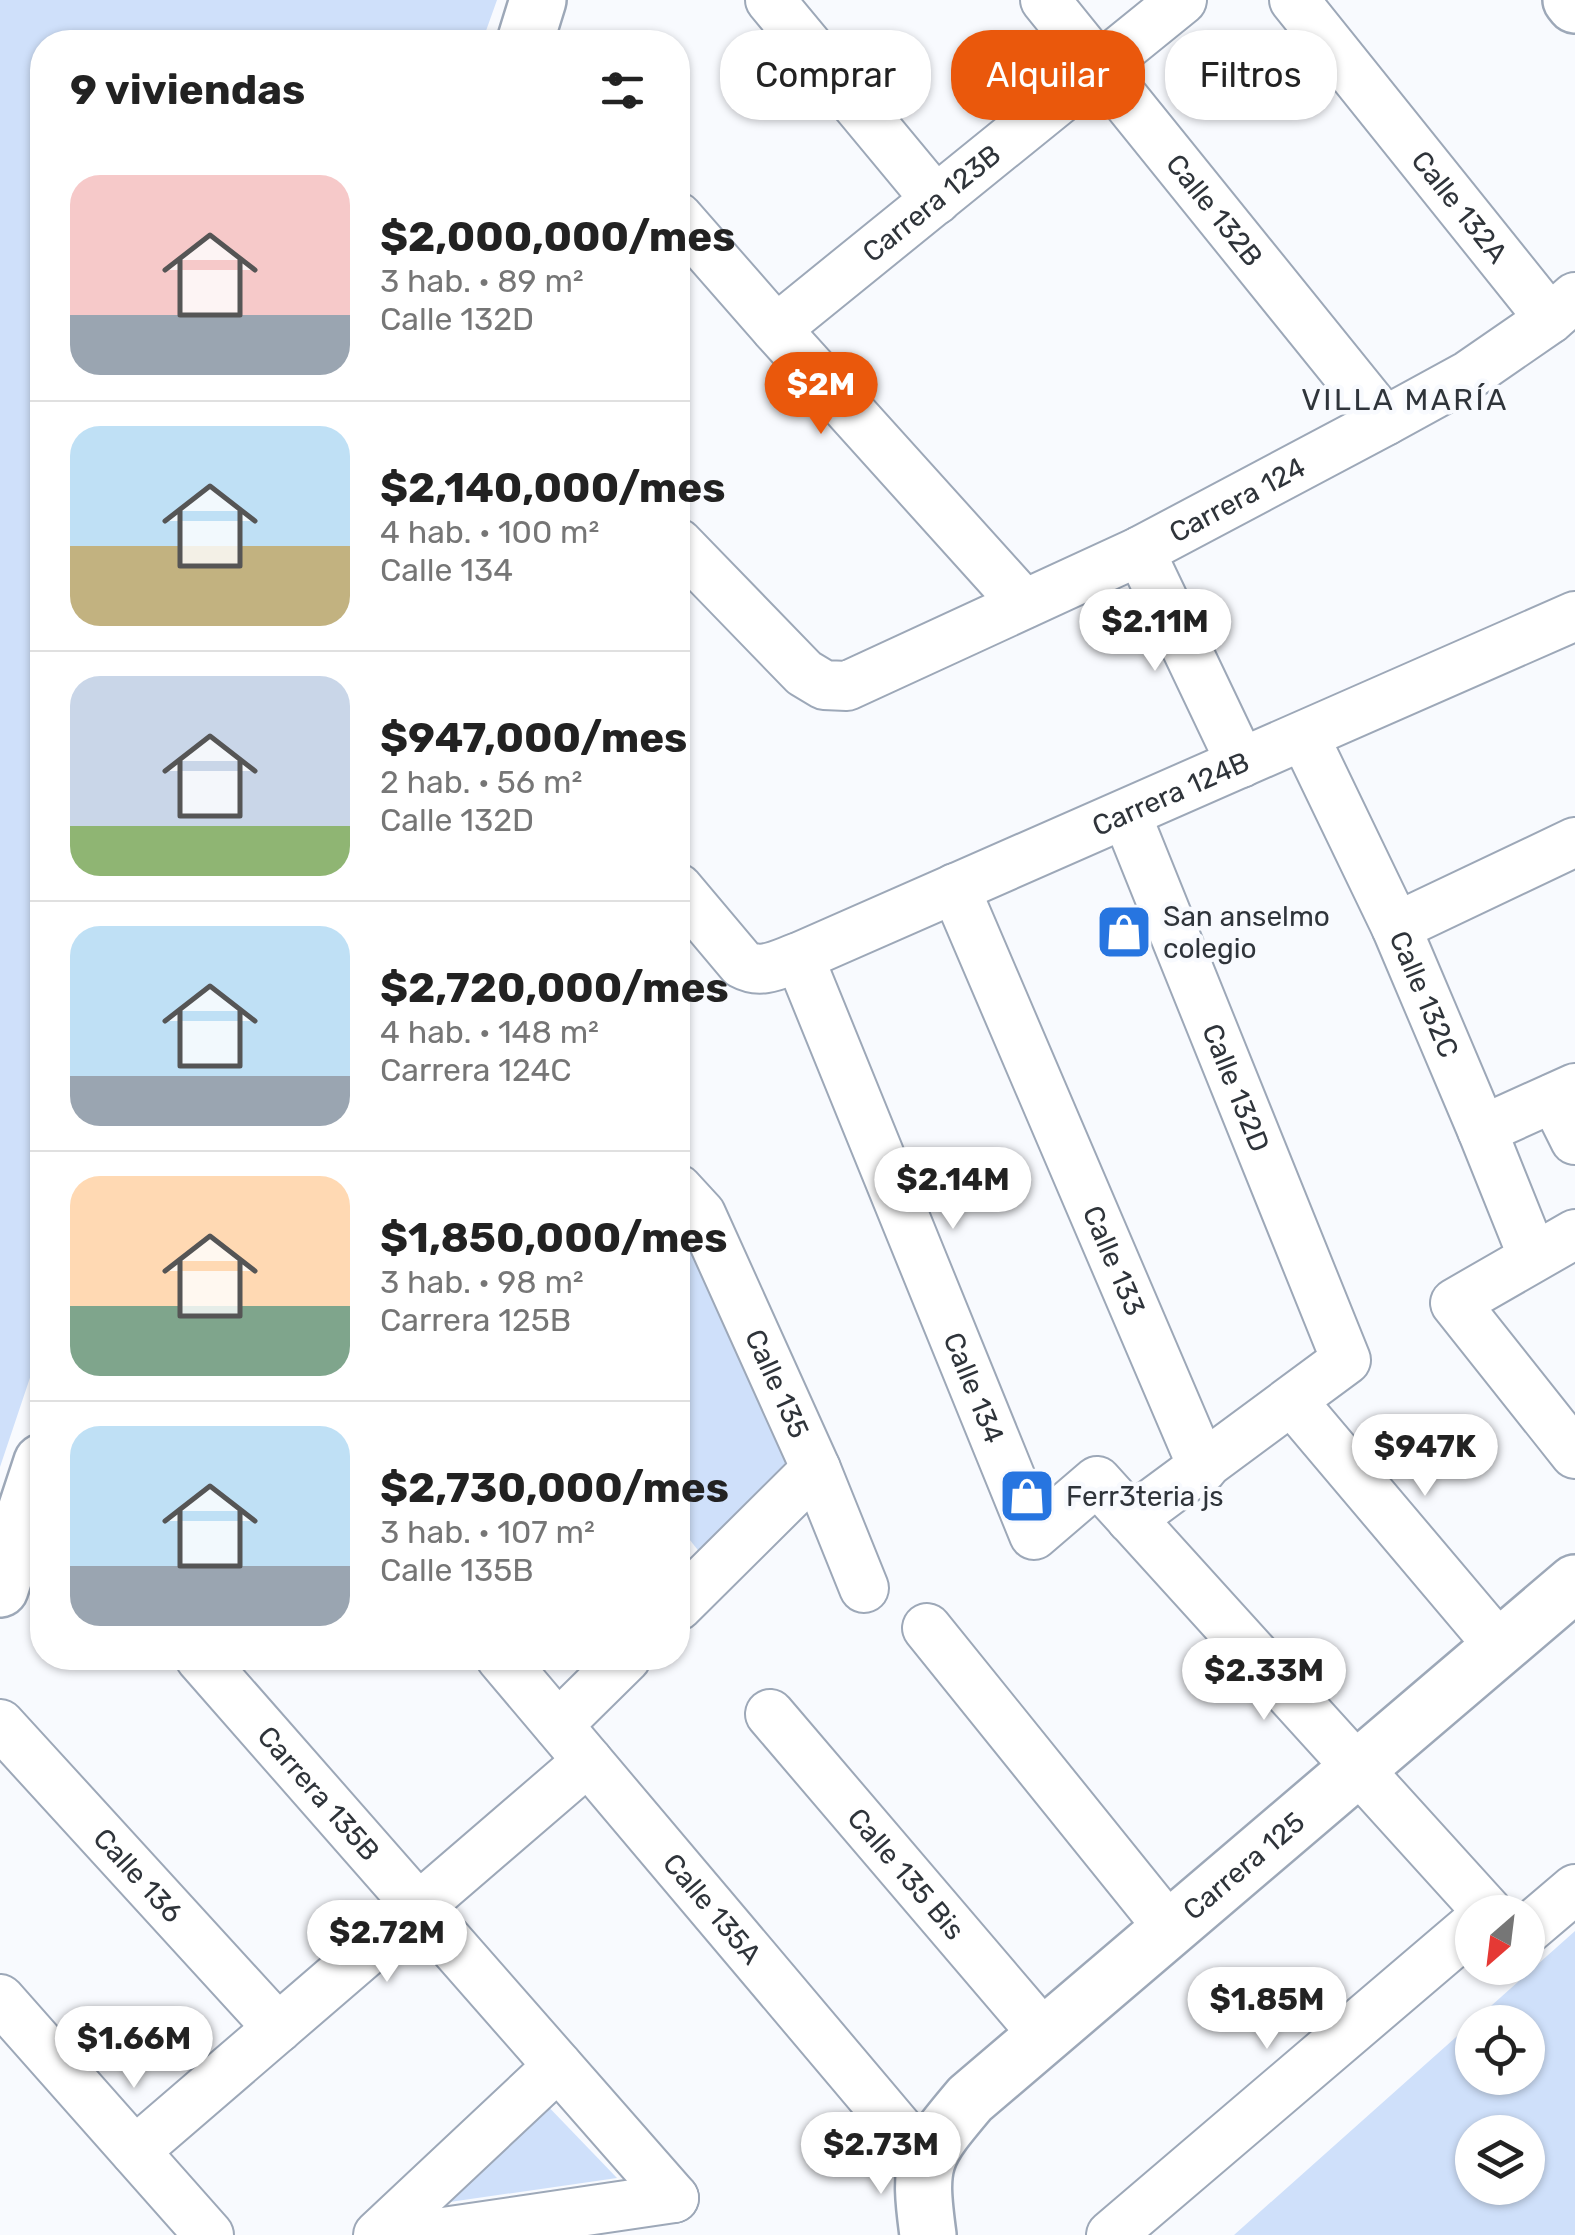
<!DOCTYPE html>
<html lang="es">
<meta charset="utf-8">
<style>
body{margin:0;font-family:Rubik,sans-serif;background:#f6f6f6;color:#222;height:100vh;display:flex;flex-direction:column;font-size:38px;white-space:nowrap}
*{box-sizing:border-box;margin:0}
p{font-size:32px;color:#767676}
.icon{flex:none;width:55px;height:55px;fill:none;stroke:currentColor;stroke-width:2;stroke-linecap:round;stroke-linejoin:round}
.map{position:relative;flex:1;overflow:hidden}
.details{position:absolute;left:30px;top:30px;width:660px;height:1640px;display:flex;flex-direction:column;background:#fff;border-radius:40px;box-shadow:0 2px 8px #0004}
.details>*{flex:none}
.hud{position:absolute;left:720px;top:30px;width:705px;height:90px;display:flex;gap:20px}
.needle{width:65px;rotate:208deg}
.fabs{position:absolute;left:1455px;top:1895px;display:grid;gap:20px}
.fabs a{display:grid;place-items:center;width:90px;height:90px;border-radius:50%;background:#fff;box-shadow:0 2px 8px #0004;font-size:50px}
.price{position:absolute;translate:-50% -85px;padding:0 22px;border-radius:35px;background:#fff;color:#222;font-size:32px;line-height:65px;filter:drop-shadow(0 2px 5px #0008)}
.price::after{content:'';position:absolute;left:50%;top:60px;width:30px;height:22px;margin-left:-15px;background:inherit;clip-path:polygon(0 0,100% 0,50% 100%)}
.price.selected{background:#ea580c;color:#fff}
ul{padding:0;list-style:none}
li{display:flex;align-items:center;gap:30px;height:250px;padding:0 40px}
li+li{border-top:2px solid #e0e0e0}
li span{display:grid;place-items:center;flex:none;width:280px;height:200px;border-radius:30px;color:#555}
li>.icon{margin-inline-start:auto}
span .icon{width:120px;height:120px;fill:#fffc;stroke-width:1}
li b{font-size:42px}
h2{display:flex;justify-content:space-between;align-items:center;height:120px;padding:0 40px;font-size:42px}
.pill{padding:0 35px;border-radius:40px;background:#fff;box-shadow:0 2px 8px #0004;font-size:35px;line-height:90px}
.pill.selected{background:#ea580c;color:#fff}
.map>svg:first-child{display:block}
</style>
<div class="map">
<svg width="1575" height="2235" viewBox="0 0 1575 2235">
<rect width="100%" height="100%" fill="#f8fafe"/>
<g fill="#cfe0fa" fill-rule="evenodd">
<path d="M0,0h497l-15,42h-440v1300l-42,125z"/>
<path d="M688,1241l99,224 -86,89 -23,-29v-271z"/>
<path d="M1575,1931v304h-341zM1472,2022h56v56h-56zM1472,2132h56v56h-56z"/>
<path d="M541,2099l76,79 -188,27z"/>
</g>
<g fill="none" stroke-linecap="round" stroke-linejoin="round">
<g stroke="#9da8b8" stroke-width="52">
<g id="street">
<path d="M770,0l166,200"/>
<path id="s1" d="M1045,0l340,421"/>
<path id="s2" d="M1294,0l256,319"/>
<path d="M678,217l98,112 248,275"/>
<path id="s3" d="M776,329l406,-329"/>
<path id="s4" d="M678,543l126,130 20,12 23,1 293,-135 245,-130 84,-46 81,-56 25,-22"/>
<path d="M1140,551l101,212"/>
<path id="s5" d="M1304,736l92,191 86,203 51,127"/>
<path id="s6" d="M1126,814l220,546 -215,159"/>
<path id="s7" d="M678,888l64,76c20,11 37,0 57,-7l776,-341"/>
<path id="s8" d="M955,888l248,580"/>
<path d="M1396,927l179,-85"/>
<path id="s9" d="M799,957l235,578 63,-54 391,431"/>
<path d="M1554,1098l21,42"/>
<path d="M1482,1130l93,-42"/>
<path id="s10" d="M678,1189l23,25 115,255 48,119"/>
<path d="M1575,1234l-120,69 120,151"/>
<path d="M1292,1401l208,246"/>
<path d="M678,1606l138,-137"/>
<path d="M927,1628l242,300"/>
<path id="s11" d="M200,1658l474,540"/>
<path id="s12" d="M501,1658l424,502"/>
<path id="s13" d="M770,1714l274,321"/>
<path id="s14" d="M0,1724l278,304"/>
<path d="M558,1725l68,-67"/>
<path d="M1528,1929l47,-40"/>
<path d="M0,1999l209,236"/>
<path d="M135,2151l453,-390"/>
<path d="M378,2235l180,-169"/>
<path d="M423,2235l251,-37"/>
<path d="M1111,2235l361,-308"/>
</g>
</g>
<g stroke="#9da8b8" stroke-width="60">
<g id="secondary">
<path d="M1571,0l4,5"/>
<path d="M525,42l13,-42"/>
<path d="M0,1589l42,-127"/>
<path id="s15" d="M928,2235c-10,-74 -6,-79 42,-136l605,-516"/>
</g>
</g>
<use href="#street" stroke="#fff" stroke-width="48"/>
<use href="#secondary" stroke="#fff" stroke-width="55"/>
</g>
<defs>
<g id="shop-square" transform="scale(2.875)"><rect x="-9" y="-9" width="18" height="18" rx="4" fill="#2775e0" stroke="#f8fafe"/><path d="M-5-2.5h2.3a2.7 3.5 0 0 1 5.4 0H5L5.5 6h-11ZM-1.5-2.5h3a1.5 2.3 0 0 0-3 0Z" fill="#fff"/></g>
</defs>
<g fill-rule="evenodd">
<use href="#shop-square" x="1124" y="932"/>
<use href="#shop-square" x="1027" y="1496"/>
</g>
<g text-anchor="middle" stroke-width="9" stroke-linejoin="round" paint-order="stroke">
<g font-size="28" fill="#2f343a" stroke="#f8fafe">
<text dy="10" stroke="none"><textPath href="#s3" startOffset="200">Carrera 123B</textPath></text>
<text dy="10" stroke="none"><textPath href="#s2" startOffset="265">Calle 132A</textPath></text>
<text dy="10" stroke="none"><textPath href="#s1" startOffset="270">Calle 132B</textPath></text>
<text dy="10" stroke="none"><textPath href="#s4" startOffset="660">Carrera 124</textPath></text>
<text dy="10" stroke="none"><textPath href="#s7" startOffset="565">Carrera 124B</textPath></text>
<text dy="10" stroke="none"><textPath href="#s5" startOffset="285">Calle 132C</textPath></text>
<text dy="10" stroke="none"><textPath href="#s6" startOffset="295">Calle 132D</textPath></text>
<text dy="10" stroke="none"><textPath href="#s8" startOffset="405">Calle 133</textPath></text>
<text dy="10" stroke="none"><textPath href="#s10" startOffset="220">Calle 135</textPath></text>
<text dy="10" stroke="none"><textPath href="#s9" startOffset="465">Calle 134</textPath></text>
<text dy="10" stroke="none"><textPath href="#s11" startOffset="180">Carrera 135B</textPath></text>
<text dy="10" stroke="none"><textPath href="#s15" startOffset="510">Carrera 125</textPath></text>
<text dy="10" stroke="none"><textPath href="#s13" startOffset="210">Calle 135 Bis</textPath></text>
<text dy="10" stroke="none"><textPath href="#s14" startOffset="205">Calle 136</textPath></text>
<text dy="10" stroke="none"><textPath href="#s12" startOffset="328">Calle 135A</textPath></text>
</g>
<g font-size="28" fill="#2f343a" stroke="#f8fafe" text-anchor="start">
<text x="1163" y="926">San anselmo<tspan x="1163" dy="32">colegio</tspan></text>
<text x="1066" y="1506">Ferr3teria js</text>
</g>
<g font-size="30" letter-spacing="2.5" fill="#2f343a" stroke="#f8fafe">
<text x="1405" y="410">VILLA MARÍA</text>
</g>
</g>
</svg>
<div class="fabs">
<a><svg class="needle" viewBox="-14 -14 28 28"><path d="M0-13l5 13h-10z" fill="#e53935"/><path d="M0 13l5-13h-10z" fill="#767676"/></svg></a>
<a><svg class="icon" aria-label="locate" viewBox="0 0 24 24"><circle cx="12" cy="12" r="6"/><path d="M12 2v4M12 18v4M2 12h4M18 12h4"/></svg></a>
<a><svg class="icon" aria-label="layers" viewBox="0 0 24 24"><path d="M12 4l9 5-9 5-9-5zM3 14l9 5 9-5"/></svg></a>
</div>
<b class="price selected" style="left:821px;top:437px">$2M</b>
<b class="price" style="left:1155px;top:674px">$2.11M</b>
<b class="price" style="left:953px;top:1232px">$2.14M</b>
<b class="price" style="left:1425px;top:1499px">$947K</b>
<b class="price" style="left:1264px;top:1723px">$2.33M</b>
<b class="price" style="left:387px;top:1985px">$2.72M</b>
<b class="price" style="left:1267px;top:2052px">$1.85M</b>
<b class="price" style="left:134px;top:2091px">$1.66M</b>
<b class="price" style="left:881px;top:2197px">$2.73M</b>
<div class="hud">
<a class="pill">Comprar</a>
<a class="pill selected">Alquilar</a>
<a class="pill">Filtros</a>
</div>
<section class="details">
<h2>9 viviendas<svg class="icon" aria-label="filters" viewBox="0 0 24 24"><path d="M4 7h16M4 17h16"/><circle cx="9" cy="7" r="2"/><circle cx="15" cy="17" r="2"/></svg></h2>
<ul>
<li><span style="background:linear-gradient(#f6c9c9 70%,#9aa5b1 0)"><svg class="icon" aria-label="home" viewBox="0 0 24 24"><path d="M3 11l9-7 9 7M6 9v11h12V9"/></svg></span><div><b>$2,000,000/mes</b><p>3 hab. · 89 m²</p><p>Calle 132D</p></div></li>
<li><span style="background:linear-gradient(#bfe0f5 60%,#c2b280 0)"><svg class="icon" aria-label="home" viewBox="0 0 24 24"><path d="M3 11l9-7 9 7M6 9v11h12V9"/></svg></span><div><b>$2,140,000/mes</b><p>4 hab. · 100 m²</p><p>Calle 134</p></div></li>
<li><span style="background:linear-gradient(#c9d6e8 75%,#8fb573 0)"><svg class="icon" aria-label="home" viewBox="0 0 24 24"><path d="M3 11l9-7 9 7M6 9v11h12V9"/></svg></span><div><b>$947,000/mes</b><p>2 hab. · 56 m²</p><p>Calle 132D</p></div></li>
<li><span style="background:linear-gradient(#bfe0f5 75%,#9aa5b1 0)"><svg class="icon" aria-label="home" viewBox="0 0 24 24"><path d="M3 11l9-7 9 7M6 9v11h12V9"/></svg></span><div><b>$2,720,000/mes</b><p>4 hab. · 148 m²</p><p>Carrera 124C</p></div></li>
<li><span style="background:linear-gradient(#ffd9b3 65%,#7fa58c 0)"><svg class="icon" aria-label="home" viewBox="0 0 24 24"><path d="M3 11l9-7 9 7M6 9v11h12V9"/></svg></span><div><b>$1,850,000/mes</b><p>3 hab. · 98 m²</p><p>Carrera 125B</p></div></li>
<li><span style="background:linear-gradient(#bfe0f5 70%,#9aa5b1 0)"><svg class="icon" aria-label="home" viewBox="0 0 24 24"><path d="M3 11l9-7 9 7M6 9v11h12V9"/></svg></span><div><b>$2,730,000/mes</b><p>3 hab. · 107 m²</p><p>Calle 135B</p></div></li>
</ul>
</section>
</div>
